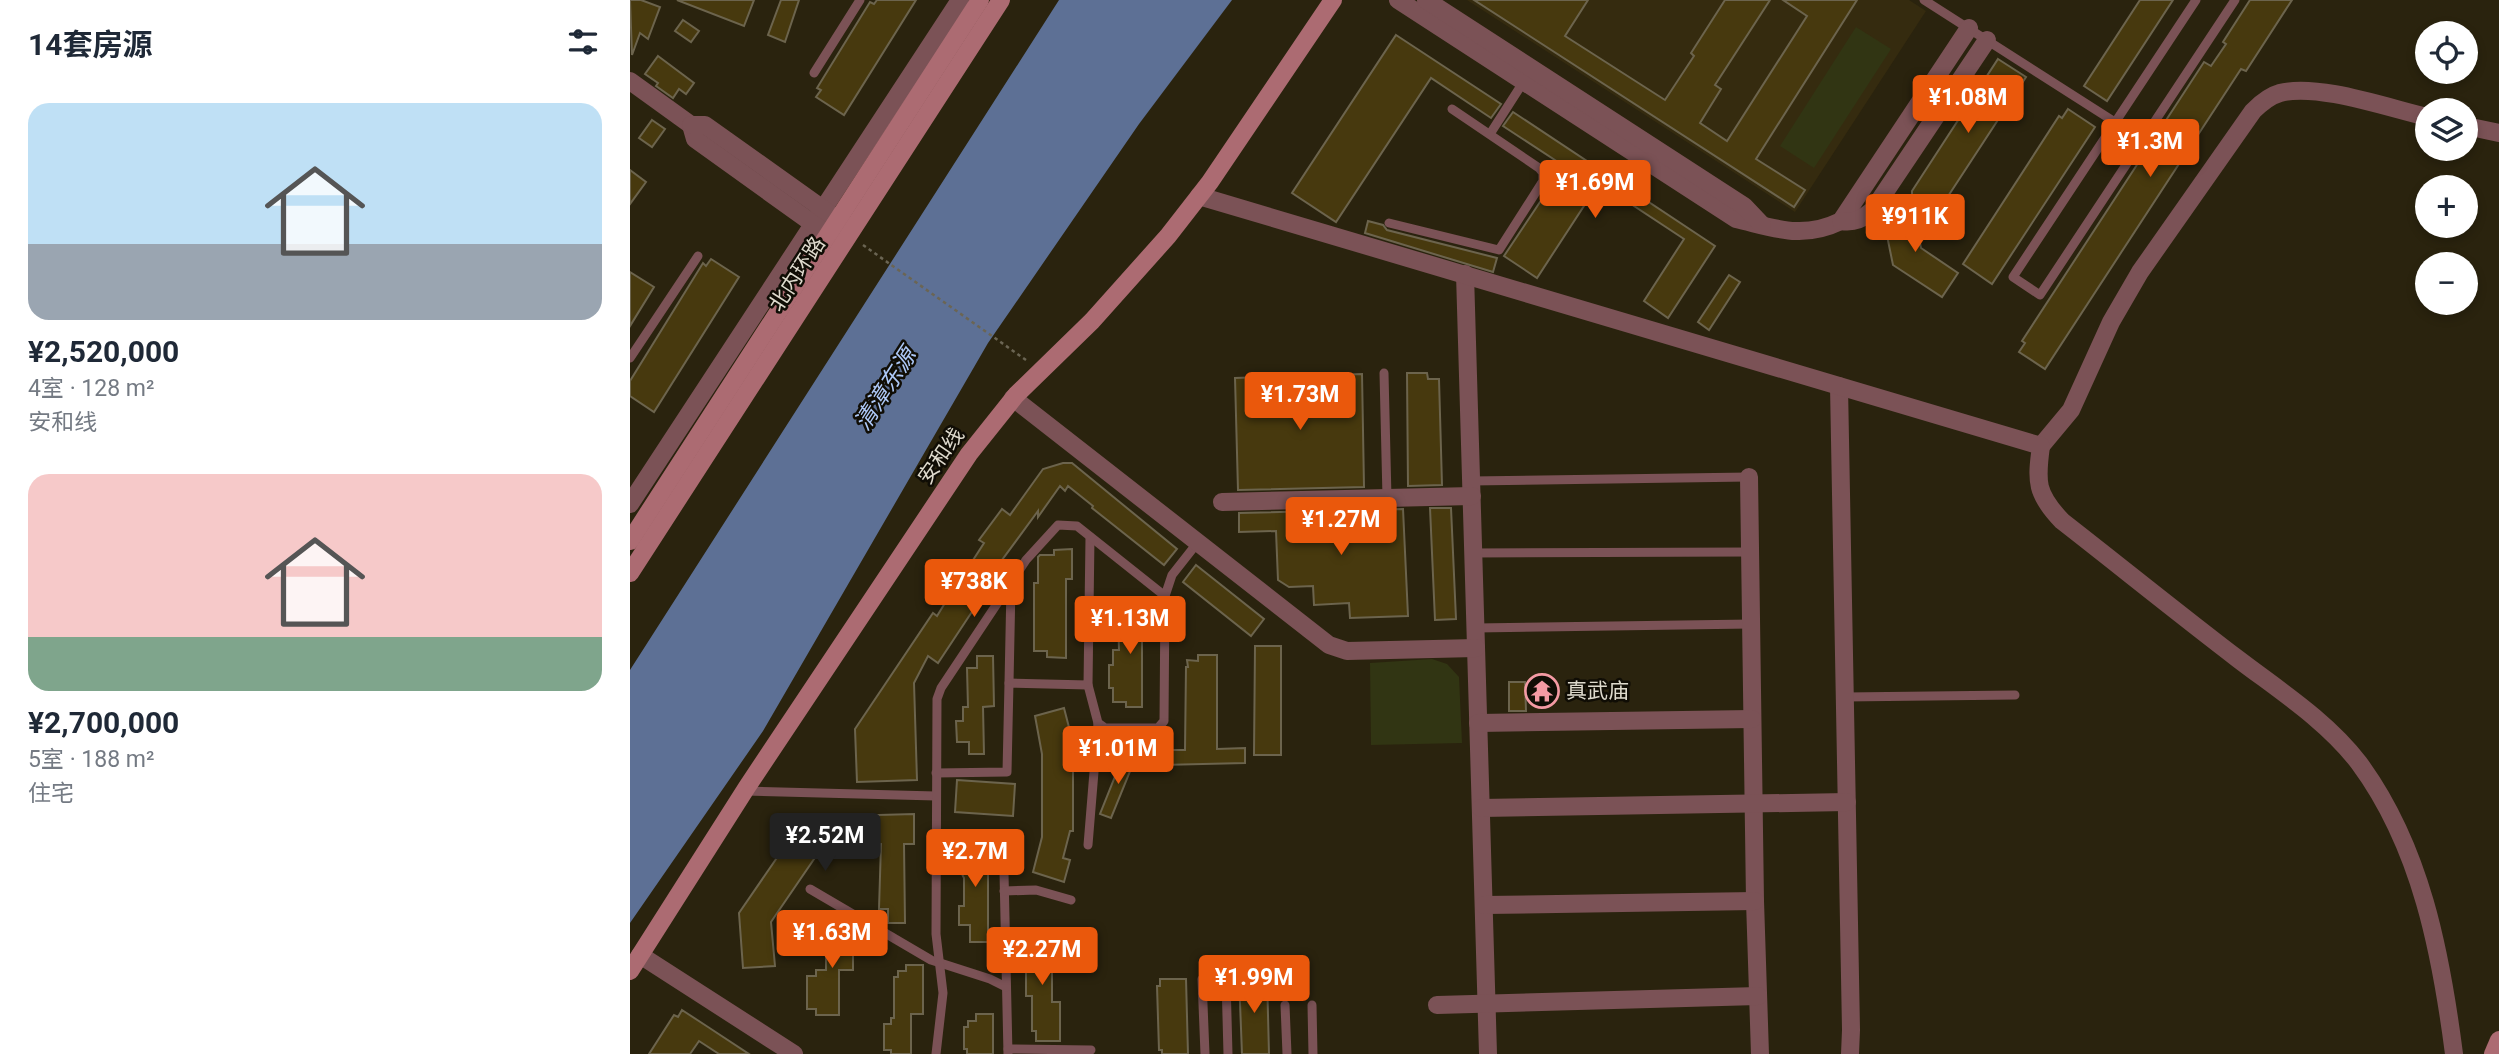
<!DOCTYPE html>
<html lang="zh">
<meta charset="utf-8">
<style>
body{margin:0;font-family:Roboto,"Noto Sans SC",sans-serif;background:#f2f2f3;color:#1f2937;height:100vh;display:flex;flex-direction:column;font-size:26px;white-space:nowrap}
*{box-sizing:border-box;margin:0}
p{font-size:23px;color:#747a83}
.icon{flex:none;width:38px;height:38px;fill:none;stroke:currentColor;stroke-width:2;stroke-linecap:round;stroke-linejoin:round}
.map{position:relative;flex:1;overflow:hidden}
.sheet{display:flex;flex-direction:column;background:#fff;width:630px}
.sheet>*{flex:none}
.controls{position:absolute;left:1785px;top:21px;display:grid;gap:14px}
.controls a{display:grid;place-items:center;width:63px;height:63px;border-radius:50%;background:#fff;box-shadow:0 4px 10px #0003;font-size:35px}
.price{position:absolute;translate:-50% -60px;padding:0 16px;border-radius:7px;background:#ea580c;color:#fff;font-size:23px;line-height:46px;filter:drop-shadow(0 2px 4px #0008)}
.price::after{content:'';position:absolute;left:50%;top:42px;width:21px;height:16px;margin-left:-10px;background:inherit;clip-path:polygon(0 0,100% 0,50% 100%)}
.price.active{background:#222;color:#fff}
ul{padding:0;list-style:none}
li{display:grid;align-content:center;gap:14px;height:371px;padding:0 28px}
li span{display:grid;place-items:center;height:217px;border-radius:21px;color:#555}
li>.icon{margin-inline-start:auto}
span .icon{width:126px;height:126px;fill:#fffc;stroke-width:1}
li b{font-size:30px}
h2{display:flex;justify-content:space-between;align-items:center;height:84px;padding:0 28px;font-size:30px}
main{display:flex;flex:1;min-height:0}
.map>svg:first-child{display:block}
</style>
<main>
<section class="sheet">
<h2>14套房源<svg class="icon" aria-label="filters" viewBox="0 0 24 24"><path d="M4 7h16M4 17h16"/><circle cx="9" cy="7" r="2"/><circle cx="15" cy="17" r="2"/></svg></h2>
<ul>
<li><span style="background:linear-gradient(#bfe0f5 65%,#9aa5b1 0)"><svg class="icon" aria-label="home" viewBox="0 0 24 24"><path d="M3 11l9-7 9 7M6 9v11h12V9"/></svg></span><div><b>¥2,520,000</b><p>4室 · 128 m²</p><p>安和线</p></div></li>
<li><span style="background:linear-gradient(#f6c9c9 75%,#7fa58c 0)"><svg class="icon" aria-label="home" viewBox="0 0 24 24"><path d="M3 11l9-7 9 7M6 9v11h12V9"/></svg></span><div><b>¥2,700,000</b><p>5室 · 188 m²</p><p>住宅</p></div></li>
</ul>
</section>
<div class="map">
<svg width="1869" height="1054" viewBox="0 0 1869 1054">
<rect width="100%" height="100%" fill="#2a230e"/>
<path fill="#352b0f" d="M837,0h442l17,11 -131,201z"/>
<g fill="#313513">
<path d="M1226,27l35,22 -77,119 -34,-22z"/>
<path d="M802,659l15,5 12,13 3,66 -91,2 -1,-82z"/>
</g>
<path fill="#5d7095" d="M429,0h173l-93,124 -151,219 -225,388 -133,192v-253z"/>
<g fill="#47390e" stroke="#6c644d" stroke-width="2">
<path d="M0,0h11l19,7 -12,32 -8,-6 -8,22z"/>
<path d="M47,0h77l-10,26z"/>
<path d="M151,0h18l-14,42 -17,-7z"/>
<path d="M247,0h39l-72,115 -28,-18 5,-7 -4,-2 53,-86 4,2z"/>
<path d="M844,0h114l-23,36 100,64 29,-44 -3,-3 34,-53h45l-55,85 6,4 -21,34 27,18 80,-125 -24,-16h74l-101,159 49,31 -11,17z"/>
<path d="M1510,0h33l-66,101 -23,-15z"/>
<path d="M1620,0h42l-46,71 -5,-2 -196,300 -26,-17 6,-9 -3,-2 182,-279 7,4 15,-22 -3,-2z"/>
<path d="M53,20l16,11 -8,11 -16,-11z"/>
<path d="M766,35l105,69 -10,14 -60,-40 -95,144 -44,-29z"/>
<path d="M28,56l36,27 -8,11 -7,-5 -6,9 -17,-12 2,-3 -13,-9z"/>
<path d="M1368,59l28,18 -87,133h-5l-22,-14v-5z"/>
<path d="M1438,109l27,18 -103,157 -29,-20 96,-148 3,2z"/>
<path d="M883,112l202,134 -47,72 -24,-17 40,-62 -85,-56 -62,95 -33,-22 60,-90 -61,-40z"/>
<path d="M22,120l13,9 -13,18 -13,-9z"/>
<path d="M0,170l16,12 -16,22z"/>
<path d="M1283,209l8,39 37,25 -16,24 -49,-32 -10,-49z"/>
<path d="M738,221l15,4 4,5 110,28 -4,14 -128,-39z"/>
<path d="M81,259l28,18 -85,135 -24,-16v-15l73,-118 3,3z"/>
<path d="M0,272l24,15 -24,39z"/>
<path d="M1099,275l11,7 -31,48 -11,-8z"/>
<path d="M777,373h20l1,6h11l3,106 -34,1z"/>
<path d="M732,374l2,113 -126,3 -3,-112z"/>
<path d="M433,463h9l105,86 -13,16 -72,-57 1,-2 -25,-20 -3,5 -5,-5 -22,31v-6l-47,64 4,2 -57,86 -10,-7 -14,27 3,97 -60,2 -2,-53 78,-116 4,3 16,-26 -3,-2 10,-17 4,3 20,-31 -5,-3 23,-31 8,6 33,-46z"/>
<path d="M800,508h21l5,111 -21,1z"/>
<path d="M773,509l5,107 -58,2 -1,-15 -35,2 -1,-19 -24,1 -11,-7 -2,-49 -37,1v-19z"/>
<path d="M442,549v30h-6v79l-19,-1v-6h-13v-68h4v-26l2,-2h14v-5z"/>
<path d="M566,565l68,54 -13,17 -68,-54z"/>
<path d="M504,604h15v36h-7v67h-16v-5h-13v-14h-4v-23h4v-15h6l-1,-35h3v-8h13z"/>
<path d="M625,646h26v109h-27z"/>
<path d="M568,655h19v94l28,-1v15l-84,2 -1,-15h25l1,-83h2l-1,-7 11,1z"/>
<path d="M347,656h16l1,50 -11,1 1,47h-15v-12h-12l-1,-21h7v-14h5l-1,-39h10z"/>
<path d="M879,682h16l1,29h-17z"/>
<path d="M434,708l9,35v88h-3l-7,27 7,2 -6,22 -31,-10 9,-35v-83l-7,-38z"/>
<path d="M494,754l11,5 -24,59 -11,-4z"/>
<path d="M327,780l58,4 -2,32 -58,-4z"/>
<path d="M284,814v30h-10l1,79h-17v-14h-9l2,-65 -58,2 -52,76 4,44 -32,2 -4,-55 66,-96z"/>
<path d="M339,839h19v103h-18v-17h-11v-19h5v-28l-2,-4h-3l-1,-21h4v-6h7z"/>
<path d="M204,922h19v48h-14v45h-23v-6h-9v-33h9v-6h10v-43h8z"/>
<path d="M402,930h20v72h8v39h-24v-10h-4v-35h-6v-57h6z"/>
<path d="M276,965h17v49h-12v40h-20v-4h-7v-26h7v-6h3v-41h4v-6h8z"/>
<path d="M637,976l2,78h-27l-3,-77z"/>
<path d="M530,979h26l2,75h-26v-4h-3l-2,-64h3z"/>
<path d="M52,1010l26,17 41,27h-30l-20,-13 -9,13h-41l25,-39 4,2z"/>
<path d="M346,1014h17v40h-26v-5h-3v-22h4v-6h8z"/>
</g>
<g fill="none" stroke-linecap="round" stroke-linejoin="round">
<path stroke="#6b6553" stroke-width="2.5" stroke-dasharray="3.5 3.5" stroke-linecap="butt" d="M233,245l163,115"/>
<g stroke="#7b5256" stroke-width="9">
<path d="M1294,0l219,140"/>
<path d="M1566,0l-183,277 27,18 195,-295"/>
<path d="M184,73l46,-73"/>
<path d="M860,134l34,-53"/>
<path d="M759,223l110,27 44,-69v-8l-4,-5 -87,-59"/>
<path d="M0,358l68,-102"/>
<path d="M754,373l3,125"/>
<path d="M841,481l278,-4"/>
<path d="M843,553l277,-1"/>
<path d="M846,628l275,-4"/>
<path d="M379,683l2,-97"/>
<path d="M458,685l10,38 7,5h53l6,-7 1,-125 7,-21 26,-33"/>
<path d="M1215,697l170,-2"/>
<path d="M306,773l71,-1 2,-89 79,2 2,-148"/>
<path d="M115,791l191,5"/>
<path d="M458,845l10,-122"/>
<path d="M374,873l4,181"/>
<path d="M180,889l121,71 59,19 16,8"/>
<path d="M374,891l32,-1 35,10"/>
<path d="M655,1005l2,49"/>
<path d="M682,1005l1,49"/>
<path d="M378,1049l83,1"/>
<path d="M306,1054l7,-61 -7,-59 1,-235 4,-11 85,-128 32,-35 19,1 88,70"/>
<path d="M575,1054l-3,-75h24l2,75"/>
</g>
<g stroke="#7b5256" stroke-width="18">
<path d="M768,0l338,219c39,9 66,21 105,2l128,-193"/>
<path d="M796,0l318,206 18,19"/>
<path d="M1836,126l33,7"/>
<path d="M1211,221c14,2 21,-2 32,-11l114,-170"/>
<path d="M835,274l23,780"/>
<path d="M1209,386l12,644 -1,24"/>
<path d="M383,398l316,247 18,6 129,-3"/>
<path d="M1411,446l30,-36 40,-88 29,-50 113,-161c8,-8 16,-15 27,-18 38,-10 108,15 147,24"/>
<path d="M1119,477l6,424 5,153"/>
<path d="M592,502l250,-6"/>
<path d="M0,504l330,-504"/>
<path d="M848,723l274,-4"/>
<path d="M851,808l366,-6"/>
<path d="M854,905l271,-4"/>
<path d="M10,955l154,99"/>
<path d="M807,1005l321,-9"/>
</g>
<g stroke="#7b5256" stroke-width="18">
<path d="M0,81l61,44"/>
<path d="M61,125l4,14 145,104"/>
<path d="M61,125h14l146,104"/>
<path d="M569,196l842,250c-5,36 -5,48 21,75 59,46 117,93 176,138 42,32 89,62 121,104 62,84 82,190 95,291"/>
</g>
<g stroke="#ac6b72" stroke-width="18">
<path d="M0,541l350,-541"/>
<path d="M0,573l371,-573"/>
<path d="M0,971l117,-184 222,-333 47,-59 76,-74 76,-85 42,-54 123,-182"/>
<path d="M1863,1054l6,-14"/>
</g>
</g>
<defs>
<g id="temple-ring" transform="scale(1.75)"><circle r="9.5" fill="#100d05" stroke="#f49aa4" stroke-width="1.5"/><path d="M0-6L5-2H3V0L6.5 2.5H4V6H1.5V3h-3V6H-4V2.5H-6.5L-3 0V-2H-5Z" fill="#f49aa4"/></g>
</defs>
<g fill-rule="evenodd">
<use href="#temple-ring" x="912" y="691"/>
</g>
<g text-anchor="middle" stroke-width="5" stroke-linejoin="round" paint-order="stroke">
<g font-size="21" fill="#dedacd" stroke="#100d05">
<text transform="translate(167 274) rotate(-57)" y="7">北内环路</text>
<text transform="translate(311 456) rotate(-55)" y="7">安和线</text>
</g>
<g font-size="21" fill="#dedacd" stroke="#100d05" text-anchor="start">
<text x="936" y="698">真武庙</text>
</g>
<g font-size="23" font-style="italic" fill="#aec9f8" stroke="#100d05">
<text transform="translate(255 389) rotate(-57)" y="8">清漳东源</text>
</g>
</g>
</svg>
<div class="controls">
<a><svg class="icon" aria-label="locate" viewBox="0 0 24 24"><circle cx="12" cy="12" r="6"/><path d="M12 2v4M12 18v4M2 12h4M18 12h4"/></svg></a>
<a><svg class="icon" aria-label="layers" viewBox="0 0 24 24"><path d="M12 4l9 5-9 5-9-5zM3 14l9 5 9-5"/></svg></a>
<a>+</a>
<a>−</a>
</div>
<b class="price" style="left:1338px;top:135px">¥1.08M</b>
<b class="price" style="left:1520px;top:179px">¥1.3M</b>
<b class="price" style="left:965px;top:220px">¥1.69M</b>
<b class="price" style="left:1285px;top:254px">¥911K</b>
<b class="price" style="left:670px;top:432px">¥1.73M</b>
<b class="price" style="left:711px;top:557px">¥1.27M</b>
<b class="price" style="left:344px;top:619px">¥738K</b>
<b class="price" style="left:500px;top:656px">¥1.13M</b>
<b class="price" style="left:488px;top:786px">¥1.01M</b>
<b class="price active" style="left:195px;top:873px">¥2.52M</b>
<b class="price" style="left:345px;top:889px">¥2.7M</b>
<b class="price" style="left:202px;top:970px">¥1.63M</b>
<b class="price" style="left:412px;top:987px">¥2.27M</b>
<b class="price" style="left:624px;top:1015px">¥1.99M</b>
</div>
</main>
